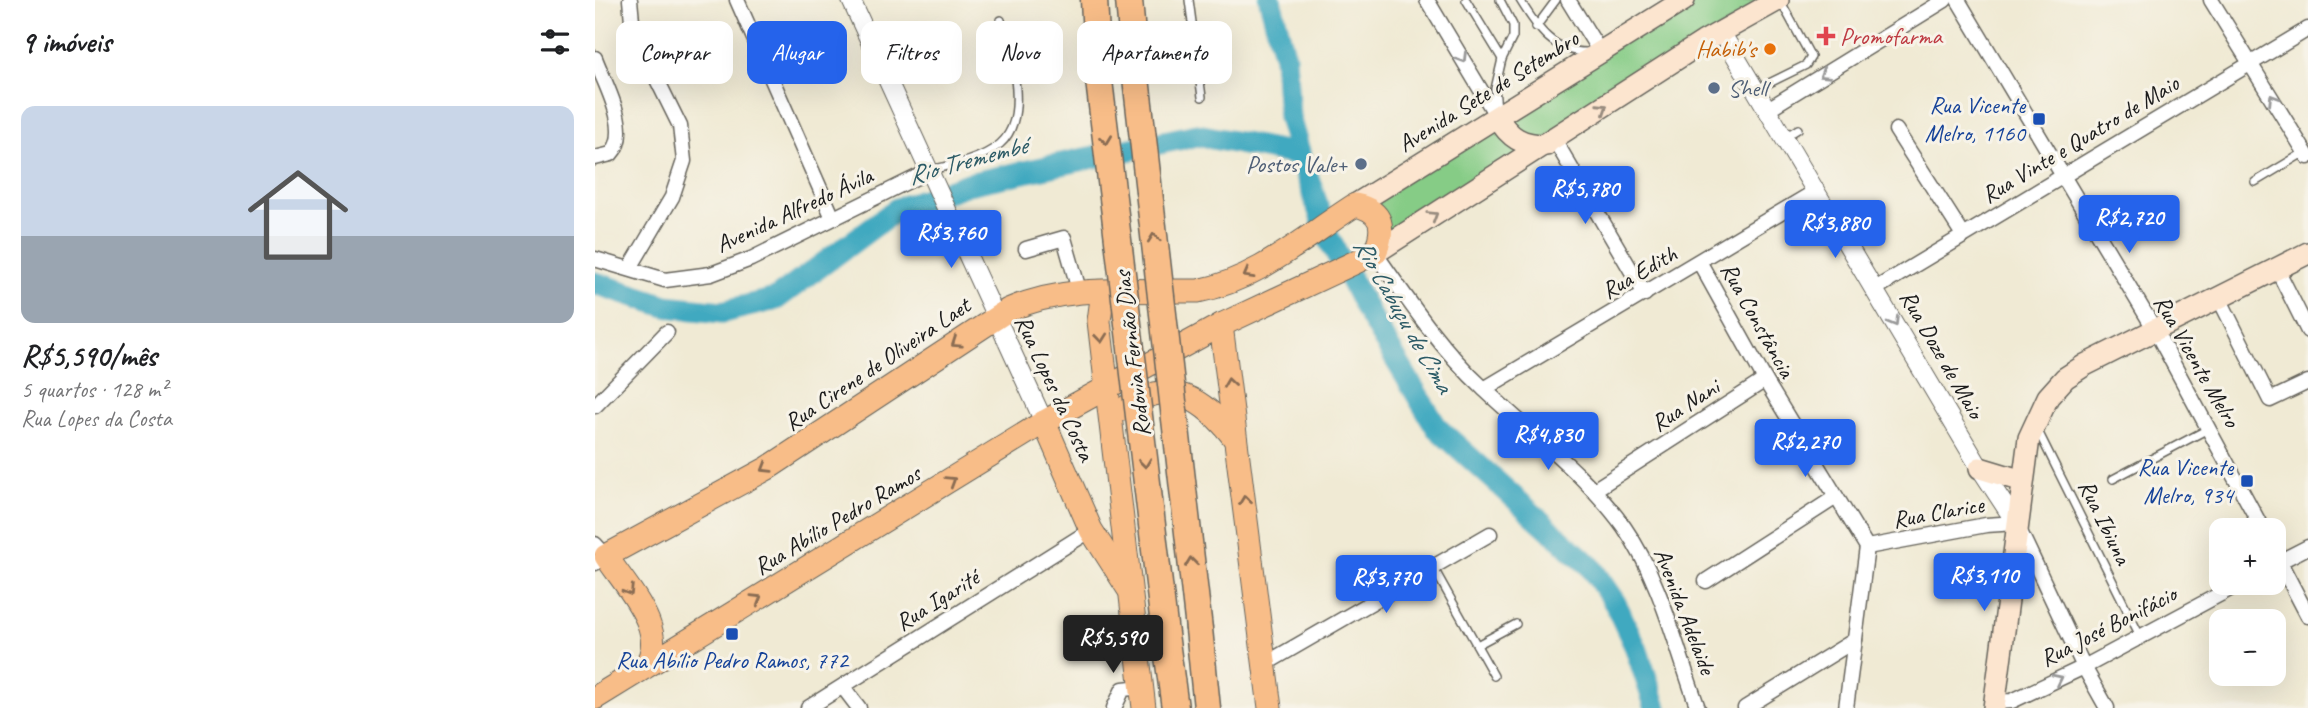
<!DOCTYPE html>
<html lang="pt">
<meta charset="utf-8">
<style>
body{margin:0;font-family:Caveat,sans-serif;background:#f6f6f6;color:#202124;height:100vh;display:flex;flex-direction:column;font-size:26px;white-space:nowrap}
*{box-sizing:border-box;margin:0}
p{font-size:23px;color:#757577}
.icon{flex:none;width:38px;height:38px;fill:none;stroke:currentColor;stroke-width:2;stroke-linecap:round;stroke-linejoin:round}
.map{position:relative;flex:1;overflow:hidden}
.panel{display:flex;flex-direction:column;background:#fff;width:595px}
.panel>*{flex:none}
.hud{position:absolute;left:21px;top:21px;width:665px;height:63px;display:flex;gap:14px}
.fabs{position:absolute;left:1614px;top:518px;display:grid;gap:14px}
.fabs a{display:grid;place-items:center;width:77px;height:77px;border-radius:14px;background:#fff;box-shadow:0 7px 28px #0002;font-size:35px}
.price{position:absolute;translate:-50% -60px;padding:0 16px;border-radius:7px;background:#2563eb;color:#fff;font-size:23px;line-height:46px;filter:drop-shadow(0 2px 4px #0008)}
.price::after{content:'';position:absolute;left:50%;top:42px;width:21px;height:16px;margin-left:-10px;background:inherit;clip-path:polygon(0 0,100% 0,50% 100%)}
.price.current{background:#222;color:#fff}
ul{padding:0;list-style:none}
li{display:grid;align-content:center;gap:14px;height:371px;padding:0 21px}
li span{display:grid;place-items:center;height:217px;border-radius:14px;color:#555}
li>.icon{margin-inline-start:auto}
span .icon{width:126px;height:126px;fill:#fffc;stroke-width:1}
li b{font-size:30px}
h2{display:flex;justify-content:space-between;align-items:center;height:84px;padding:0 21px;font-size:30px}
.tag{padding:0 24px;border-radius:14px;background:#fff;box-shadow:0 7px 28px #0002;font-size:24px;line-height:63px}
.tag.current{background:#2563eb;color:#fff}
main{display:flex;flex:1;min-height:0}
.map>svg:first-child{display:block}
</style>
<main>
<section class="panel">
<h2>9 imóveis<svg class="icon" aria-label="filters" viewBox="0 0 24 24"><path d="M4 7h16M4 17h16"/><circle cx="9" cy="7" r="2"/><circle cx="15" cy="17" r="2"/></svg></h2>
<ul>
<li><span style="background:linear-gradient(#c9d6e8 60%,#9aa5b1 0)"><svg class="icon" aria-label="home" viewBox="0 0 24 24"><path d="M3 11l9-7 9 7M6 9v11h12V9"/></svg></span><div><b>R$5,590/mês</b><p>5 quartos · 128 m²</p><p>Rua Lopes da Costa</p></div></li>
</ul>
</section>
<div class="map">
<svg width="1713" height="708" viewBox="0 0 1713 708">
<rect width="100%" height="100%" fill="#f7f3e8"/>
<filter id="ink" filterUnits="userSpaceOnUse"><feTurbulence type="fractalNoise" baseFrequency=".0143" numOctaves="2"/><feDisplacementMap in="SourceGraphic" scale="14" xChannelSelector="R" yChannelSelector="G"/><feConvolveMatrix kernelMatrix="1 2 1 2 8 2 1 2 1" color-interpolation-filters="sRGB"/></filter>
<filter id="wash" filterUnits="userSpaceOnUse"><feTurbulence type="fractalNoise" baseFrequency=".00686" numOctaves="4" result="noise"/><feDisplacementMap in="SourceGraphic" scale="28" xChannelSelector="R" yChannelSelector="G"/><feGaussianBlur stdDeviation="1.57" result="paint"/><feColorMatrix in="noise" values="0 0 0 0 0 0 0 0 0 0 0 0 0 0 0 0 0 1.4 0 .05"/><feComposite in="paint" operator="in"/></filter>
<g filter="url(#wash)">
<rect width="100%" height="100%" fill="#f0ead4"/>
<path fill="#86cc86" stroke="#517451" stroke-width="2" d="M1093,0h79l-379,237 -17,-35z"/>
<g fill="none" stroke-linecap="round" stroke-linejoin="round">
<g stroke="#40a9c0" stroke-width="23">
<path d="M675,0l15,57 4,60 11,38 28,82 43,81 66,110 153,138 25,37 21,45 20,60"/>
<path d="M0,283l71,23 56,6 54,-13 121,-90 71,-25 229,-49 103,20"/>
</g>
</g>
</g>
<g filter="url(#ink)">
<g fill="none" stroke-linecap="round" stroke-linejoin="round">
<g stroke="#66645c" stroke-width="10">
<g id="service">
<path d="M594,0l13,97"/>
<path d="M871,0l36,59"/>
<path d="M925,0c17,28 34,54 70,52"/>
<path d="M941,27l20,-27"/>
<path d="M1162,89l49,-24 5,-8 -30,-55"/>
<path d="M902,108l-2,-19 7,-30 11,-22v-12l-13,-25"/>
<path d="M1190,137l13,-8"/>
<path d="M334,170c24,-5 52,-10 71,-26 31,-27 10,-92 1,-124"/>
<path d="M1660,182l50,-30"/>
<path d="M1443,431l102,205"/>
<path d="M1518,479l95,-50"/>
<path d="M838,567l61,109"/>
<path d="M882,645l39,-21"/>
</g>
</g>
<g stroke="#66645c" stroke-width="17">
<g id="minor">
<path d="M142,0l96,218"/>
<path d="M832,0l70,117"/>
<path d="M973,0l32,52"/>
<path d="M1363,0l197,330 108,200"/>
<path d="M1616,0l97,157"/>
<path d="M0,58c9,25 38,73 16,96l-16,4"/>
<path d="M1173,109l177,-109"/>
<path d="M1301,130l67,105"/>
<path d="M959,139l91,155"/>
<path d="M431,249l38,-11 15,52"/>
<path d="M780,253c34,49 66,96 109,136 47,45 102,85 140,138 37,53 52,121 74,181"/>
<path d="M0,259l70,21 46,-6 40,-15 178,-88"/>
<path d="M1105,263l65,117 102,167 -21,161"/>
<path d="M35,268l42,-71 12,-36 -4,-35 -47,-95 -3,-31"/>
<path d="M1682,269l31,62"/>
<path d="M1280,289l433,-260"/>
<path d="M1624,298l51,102 38,-18"/>
<path d="M889,389l332,-198"/>
<path d="M0,406l72,-74"/>
<path d="M999,490l171,-110"/>
<path d="M0,544l11,12 -11,7"/>
<path d="M1272,547l119,-22 30,-2 68,144 23,41"/>
<path d="M1678,549l35,67"/>
<path d="M1678,565l35,-18"/>
<path d="M1111,581l130,-84"/>
<path d="M670,664l225,-130"/>
<path d="M248,687l16,21"/>
<path d="M1400,702l17,-1 72,-34 157,-84"/>
<path d="M213,708l283,-178"/>
<path d="M519,708l9,-19 18,-2"/>
<path d="M1150,708l110,-68"/>
</g>
</g>
<g stroke="#66645c" stroke-width="20">
<g id="tertiary">
<path d="M256,0l193,422"/>
<path d="M1126,32l259,436 36,55"/>
</g>
</g>
<g stroke="#66645c" stroke-width="24">
<g id="secondary">
<path d="M902,117c13,21 24,28 49,28"/>
<path d="M760,205l329,-205"/>
<path d="M780,253l328,-211 75,-42"/>
<path d="M1385,468l43,13"/>
<path d="M1399,708l35,-270 19,-41 17,-19 20,-13 223,-112"/>
</g>
</g>
<g stroke="#66645c" stroke-width="25">
<g id="primary">
<path d="M514,292l-7,6 -3,23 45,387"/>
<path d="M626,325l49,383"/>
<path d="M529,409c45,-35 82,-8 111,30"/>
<path d="M449,422l47,108 37,58"/>
<path d="M0,698l449,-276 177,-97 154,-72c10,-25 9,-42 -20,-48 -50,32 -98,75 -157,86 -67,1 -127,-8 -190,19l-240,158 -162,88c19,30 66,77 38,112"/>
</g>
</g>
<g stroke="#66645c" stroke-width="29">
<g id="motorway">
<path d="M499,0l4,72"/>
<path d="M534,0l6,69"/>
<path d="M604,629l8,79"/>
<path d="M570,634l10,74"/>
</g>
</g>
<use href="#service" stroke="#fff" stroke-width="7"/>
<use href="#minor" stroke="#fff" stroke-width="14"/>
<use href="#tertiary" stroke="#fff" stroke-width="18"/>
<use href="#secondary" stroke="#fce5cf" stroke-width="21"/>
<use href="#primary" stroke="#f8bd88" stroke-width="23"/>
<use href="#motorway" stroke="#f8bd88" stroke-width="26"/>
<g stroke="#66645c" stroke-width="29" stroke-linecap="butt">
<g id="motorway-bridge">
<path d="M540,69l64,560"/>
<path d="M503,72l67,562"/>
</g>
</g>
<use href="#motorway-bridge" stroke="#f8bd88" stroke-width="26"/>
</g>
<defs><path id="oneway-chevron" d="M-2-3.5L2.5 0L-2 3.5" fill="none" stroke-width="1.6" stroke-linecap="round" stroke-linejoin="round" transform="scale(1.75)"/></defs>
<g stroke="#999">
<use href="#oneway-chevron" transform="translate(867 58) rotate(59)"/>
<use href="#oneway-chevron" transform="translate(1229 74) rotate(148)"/>
<use href="#oneway-chevron" transform="translate(1678 99) rotate(-122)"/>
<use href="#oneway-chevron" transform="translate(1299 322) rotate(60)"/>
<use href="#oneway-chevron" transform="translate(1463 679) rotate(-26)"/>
</g>
<g stroke="#978b7e">
<use href="#oneway-chevron" transform="translate(1008 108) rotate(-33)"/>
<use href="#oneway-chevron" transform="translate(838 216) rotate(-32)"/>
</g>
<g stroke="#8a6c52">
<use href="#oneway-chevron" transform="translate(511 140) rotate(83)"/>
<use href="#oneway-chevron" transform="translate(559 238) rotate(-96)"/>
<use href="#oneway-chevron" transform="translate(653 274) rotate(151)"/>
<use href="#oneway-chevron" transform="translate(506 338) rotate(84)"/>
<use href="#oneway-chevron" transform="translate(361 343) rotate(146)"/>
<use href="#oneway-chevron" transform="translate(634 383) rotate(-98)"/>
<use href="#oneway-chevron" transform="translate(550 463) rotate(83)"/>
<use href="#oneway-chevron" transform="translate(171 468) rotate(149)"/>
<use href="#oneway-chevron" transform="translate(356 481) rotate(-32)"/>
<use href="#oneway-chevron" transform="translate(650 500) rotate(-97)"/>
<use href="#oneway-chevron" transform="translate(596 562) rotate(-97)"/>
<use href="#oneway-chevron" transform="translate(34 591) rotate(58)"/>
<use href="#oneway-chevron" transform="translate(162 599) rotate(-31)"/>
</g>
</g>
<path fill="#e0444e" stroke="#f7f3e8" stroke-width="2.5" d="M1227.5 25.5h7v7h7v7h-7v7h-7v-7h-7v-7h7z"/>
<circle fill="#e8710a" stroke="#f7f3e8" stroke-width="2.5" cx="1175" cy="49" r="7"/>
<g fill="#5c6f8a" stroke="#f7f3e8" stroke-width="2.5">
<circle cx="1119" cy="88" r="7"/>
<circle cx="766" cy="164" r="7"/>
</g>
<g fill="#1a4fb4" stroke="#f7f3e8" stroke-width="2.5">
<rect x="1437" y="112" width="14" height="14" rx="3.5"/>
<rect x="1645" y="474" width="14" height="14" rx="3.5"/>
<rect x="130" y="627" width="14" height="14" rx="3.5"/>
</g>
<g text-anchor="middle" stroke-width="6" stroke-linejoin="round" paint-order="stroke">
<g font-size="24" fill="#be3a42" stroke="#f7f3e8" text-anchor="start">
<text x="1245" y="44">Promofarma</text>
</g>
<g font-size="24" fill="#c56008" stroke="#f7f3e8" text-anchor="end">
<text x="1161" y="57">Habib's</text>
</g>
<g font-size="24" fill="#4e5e75" stroke="#f7f3e8" text-anchor="start">
<text x="1133" y="96">Shell</text>
<text x="752" y="172" text-anchor="end">Postos Vale+</text>
</g>
<g font-size="24" fill="#1c1c1c" stroke="#f7f3e8">
<text transform="translate(893 91) rotate(-32)" y="8">Avenida Sete de Setembro</text>
<text transform="translate(1485 139) rotate(-31)" y="8">Rua Vinte e Quatro de Maio</text>
<text transform="translate(199 210) rotate(-25)" y="8">Avenida Alfredo Ávila</text>
<text transform="translate(1044 272) rotate(-30)" y="8">Rua Edith</text>
<text transform="translate(1163 320) rotate(61)" y="8">Rua Constância</text>
<text transform="translate(537 354) rotate(-97)" y="8">Rodovia Fernão Dias</text>
<text transform="translate(1347 354) rotate(60)" y="8">Rua Doze de Maio</text>
<text transform="translate(1602 361) rotate(60)" y="8">Rua Vicente Melro</text>
<text transform="translate(282 364) rotate(-34)" y="8">Rua Cirene de Oliveira Laet</text>
<text transform="translate(460 388) rotate(65)" y="8">Rua Lopes da Costa</text>
<text transform="translate(1090 405) rotate(-33)" y="8">Rua Nani</text>
<text transform="translate(1343 512) rotate(-10)" y="8">Rua Clarice</text>
<text transform="translate(242 520) rotate(-31)" y="8">Rua Abílio Pedro Ramos</text>
<text transform="translate(1510 522) rotate(64)" y="8">Rua Ibiuna</text>
<text transform="translate(342 600) rotate(-32)" y="8">Rua Igarité</text>
<text transform="translate(1090 611) rotate(69)" y="8">Avenida Adelaide</text>
<text transform="translate(1513 626) rotate(-27)" y="8">Rua José Bonifácio</text>
</g>
<g font-size="24" fill="#164399" stroke="#f7f3e8" text-anchor="end">
<text x="1430" y="113">Rua Vicente<tspan x="1430" dy="28">Melro, 1160</tspan></text>
<text x="1638" y="475">Rua Vicente<tspan x="1638" dy="28">Melro, 934</tspan></text>
<text x="137" y="668" text-anchor="middle">Rua Abílio Pedro Ramos, 772</text>
</g>
<g font-size="26" font-style="italic" fill="#2c5b66" stroke="#f7f3e8">
<text transform="translate(372 160) rotate(-15)" y="9">Rio Tremembé</text>
<text transform="translate(809 315) rotate(60)" y="9">Rio Cabuçu de Cima</text>
</g>
</g>
</svg>
<div class="fabs">
<a>+</a>
<a>−</a>
</div>
<b class="price" style="left:990px;top:226px">R$5,780</b>
<b class="price" style="left:1534px;top:255px">R$2,720</b>
<b class="price" style="left:1240px;top:260px">R$3,880</b>
<b class="price" style="left:356px;top:270px">R$3,760</b>
<b class="price" style="left:953px;top:472px">R$4,830</b>
<b class="price" style="left:1210px;top:479px">R$2,270</b>
<b class="price" style="left:1389px;top:613px">R$3,110</b>
<b class="price" style="left:791px;top:615px">R$3,770</b>
<b class="price current" style="left:518px;top:675px">R$5,590</b>
<div class="hud">
<a class="tag">Comprar</a>
<a class="tag current">Alugar</a>
<a class="tag">Filtros</a>
<a class="tag">Novo</a>
<a class="tag">Apartamento</a>
</div>
</div>
</main>
